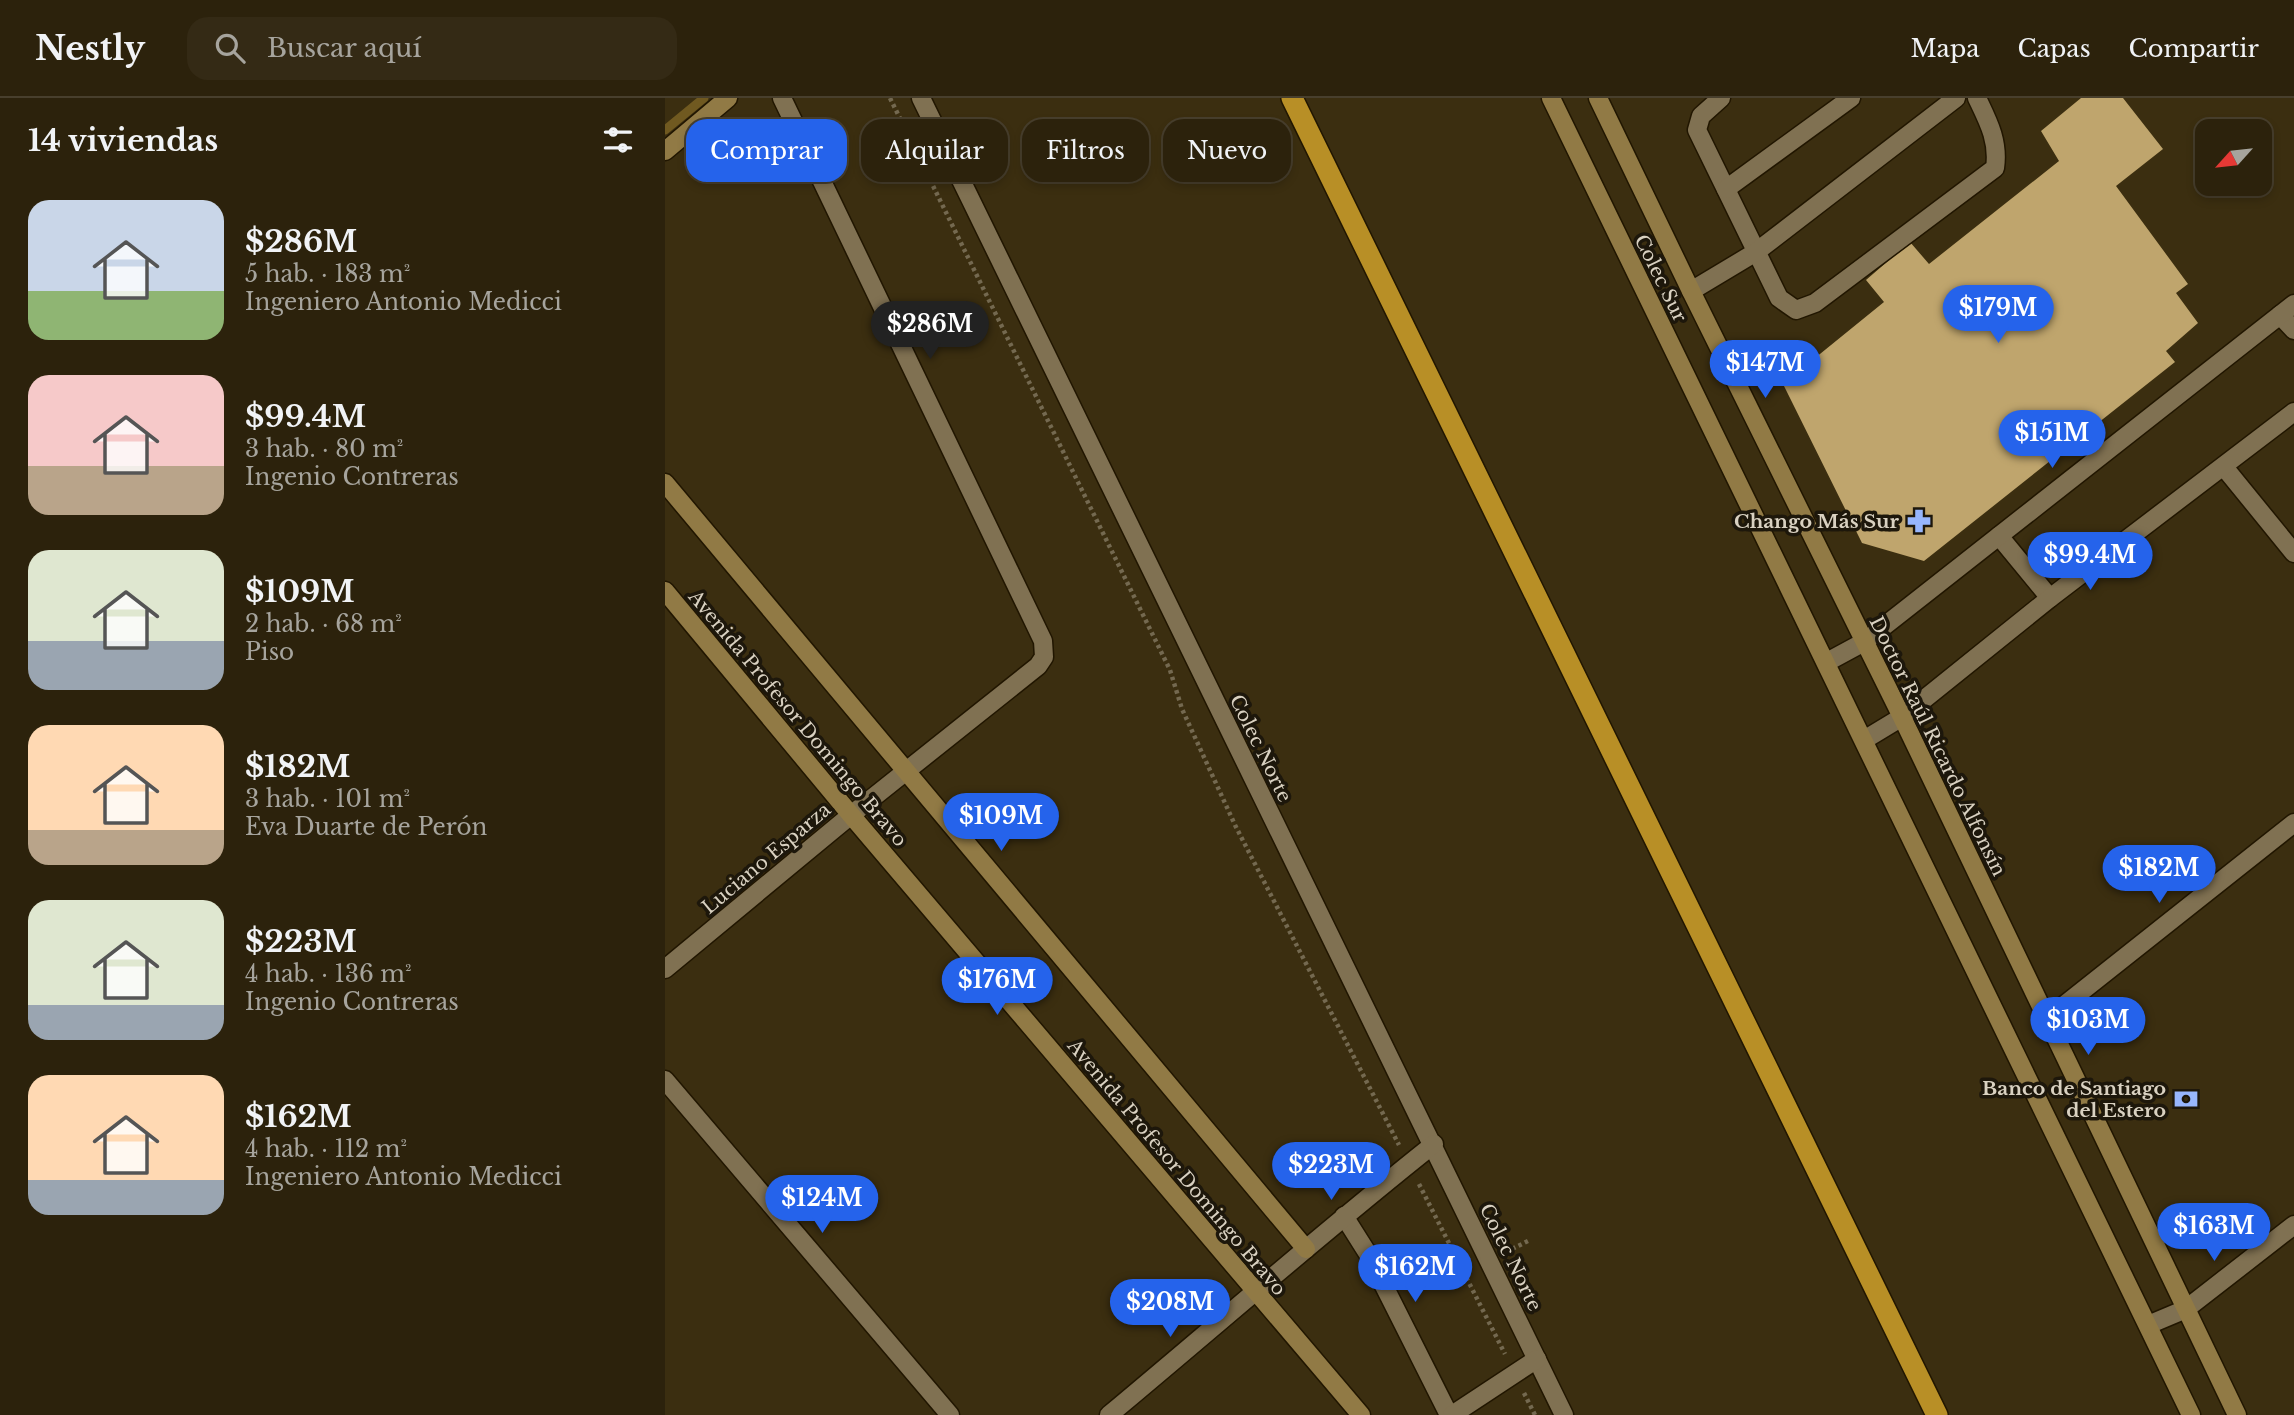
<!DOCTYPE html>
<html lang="es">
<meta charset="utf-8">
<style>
body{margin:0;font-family:"Libre Baskerville",serif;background:#342a15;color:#f1f3f6;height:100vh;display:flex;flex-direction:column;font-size:26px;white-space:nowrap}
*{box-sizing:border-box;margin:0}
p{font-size:23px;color:#a6a49d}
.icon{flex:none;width:38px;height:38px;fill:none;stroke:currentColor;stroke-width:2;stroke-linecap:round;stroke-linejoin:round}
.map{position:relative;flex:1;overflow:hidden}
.side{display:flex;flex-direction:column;background:#2c220c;width:665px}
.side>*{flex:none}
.hud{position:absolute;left:21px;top:21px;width:665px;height:63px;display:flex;gap:14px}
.needle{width:46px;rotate:243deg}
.tools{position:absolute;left:1530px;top:21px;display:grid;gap:14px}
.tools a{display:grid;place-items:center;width:77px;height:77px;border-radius:14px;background:#2c220c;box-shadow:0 4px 10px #0003,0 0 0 2px #483f2d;font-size:35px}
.price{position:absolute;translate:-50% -60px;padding:0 16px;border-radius:24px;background:#2563eb;color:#fff;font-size:23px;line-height:46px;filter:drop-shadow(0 2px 4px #0008)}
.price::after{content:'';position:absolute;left:50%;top:42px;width:21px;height:16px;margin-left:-10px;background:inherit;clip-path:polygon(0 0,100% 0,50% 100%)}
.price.active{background:#222;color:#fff}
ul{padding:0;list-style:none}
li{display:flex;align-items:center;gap:21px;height:175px;padding:0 28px}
li span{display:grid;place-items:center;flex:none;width:196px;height:140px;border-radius:21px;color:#555}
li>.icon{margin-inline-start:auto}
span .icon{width:84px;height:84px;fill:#fffc;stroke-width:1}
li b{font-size:30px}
h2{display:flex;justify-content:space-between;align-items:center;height:84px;padding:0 28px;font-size:30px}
.pill{padding:0 24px;border-radius:21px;background:#2c220c;box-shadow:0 4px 10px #0003,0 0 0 2px #483f2d;font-size:24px;line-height:63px}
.pill.active{background:#2563eb;color:#fff}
header{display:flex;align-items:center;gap:42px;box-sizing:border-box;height:98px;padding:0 35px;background:#2c220c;border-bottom:2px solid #483f2d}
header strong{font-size:33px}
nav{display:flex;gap:38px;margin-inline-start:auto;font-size:24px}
.search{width:490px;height:63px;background:#342a15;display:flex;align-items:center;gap:18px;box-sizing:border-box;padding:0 24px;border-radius:21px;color:#a6a49d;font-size:26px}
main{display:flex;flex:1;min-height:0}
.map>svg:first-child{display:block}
</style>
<header>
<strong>Nestly</strong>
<div class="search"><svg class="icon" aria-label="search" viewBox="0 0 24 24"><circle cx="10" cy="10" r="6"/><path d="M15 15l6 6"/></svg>Buscar aquí</div>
<nav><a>Mapa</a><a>Capas</a><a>Compartir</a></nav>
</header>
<main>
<section class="side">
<h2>14 viviendas<svg class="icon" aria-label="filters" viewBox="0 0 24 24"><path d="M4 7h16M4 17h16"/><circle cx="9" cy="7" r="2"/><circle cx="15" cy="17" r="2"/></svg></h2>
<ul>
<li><span style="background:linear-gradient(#c9d6e8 65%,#8fb573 0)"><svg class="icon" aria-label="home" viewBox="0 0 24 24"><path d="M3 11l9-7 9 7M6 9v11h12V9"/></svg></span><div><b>$286M</b><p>5 hab. · 183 m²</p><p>Ingeniero Antonio Medicci</p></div></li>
<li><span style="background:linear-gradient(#f6c9c9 65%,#b9a48a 0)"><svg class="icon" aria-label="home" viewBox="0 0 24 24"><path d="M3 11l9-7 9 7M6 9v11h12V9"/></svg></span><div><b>$99.4M</b><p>3 hab. · 80 m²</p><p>Ingenio Contreras</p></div></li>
<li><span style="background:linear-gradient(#dfe7d0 65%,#9aa5b1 0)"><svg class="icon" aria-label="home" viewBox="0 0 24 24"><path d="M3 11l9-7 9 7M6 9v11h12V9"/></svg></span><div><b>$109M</b><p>2 hab. · 68 m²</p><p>Piso</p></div></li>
<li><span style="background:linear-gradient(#ffd9b3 75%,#b9a48a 0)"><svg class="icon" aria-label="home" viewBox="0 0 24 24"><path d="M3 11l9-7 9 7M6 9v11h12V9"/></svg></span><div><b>$182M</b><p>3 hab. · 101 m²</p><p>Eva Duarte de Perón</p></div></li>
<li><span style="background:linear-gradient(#dfe7d0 75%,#9aa5b1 0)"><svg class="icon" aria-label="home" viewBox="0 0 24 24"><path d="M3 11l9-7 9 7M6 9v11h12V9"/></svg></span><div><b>$223M</b><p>4 hab. · 136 m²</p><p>Ingenio Contreras</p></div></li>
<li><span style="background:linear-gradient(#ffd9b3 75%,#9aa5b1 0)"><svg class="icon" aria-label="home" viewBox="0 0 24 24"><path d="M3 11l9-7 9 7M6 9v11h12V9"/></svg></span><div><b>$162M</b><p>4 hab. · 112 m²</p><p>Ingeniero Antonio Medicci</p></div></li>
</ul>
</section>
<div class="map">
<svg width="1629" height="1317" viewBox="0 0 1629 1317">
<rect width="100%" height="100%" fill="#3b2e10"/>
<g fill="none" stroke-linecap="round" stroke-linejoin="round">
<path stroke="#705920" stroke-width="9" d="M0,32l39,-32"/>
</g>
<path fill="#bfa56d" d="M1416,0h42l40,51 -47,37 72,98 -12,9 22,30 -32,28 9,11 -251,199 -62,-18 -79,-159 101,-82 -18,-22 44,-38 19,22 130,-103 -18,-30z"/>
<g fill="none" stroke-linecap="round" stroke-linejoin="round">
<g stroke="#211600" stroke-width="21">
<g id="lane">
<path d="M1056,0l-20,18 -4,14 82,168 17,12 19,-7 180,-135c4,-27 -7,-47 -18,-70"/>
<path d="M1061,91l125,-91"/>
<path d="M1026,193l65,-39 200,-154"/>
</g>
</g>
<g stroke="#211600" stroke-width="21">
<g id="street">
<path d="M256,0l643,1317"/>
<path d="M1615,217l14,15"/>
<path d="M1559,369l70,86"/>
<path d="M1334,438l51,62"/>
<path d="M1162,564l37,-20 430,-338"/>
<path d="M1199,642l38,-23 148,-119 244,-186"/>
<path d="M0,871l186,-154 187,-149 6,-9 -1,-16 -261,-543"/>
<path d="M1383,920l246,-195"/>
<path d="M0,982l285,335"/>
<path d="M679,1118l24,38 81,161"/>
<path d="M1483,1227l38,-16 108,-84"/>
<path d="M444,1317c108,-90 214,-183 325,-271"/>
<path d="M787,1317l85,-56"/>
</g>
</g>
<g stroke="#211600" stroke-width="21">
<g id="secondary">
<path d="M886,0l640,1317"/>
<path d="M933,0l93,193 211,426 335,698"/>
<path d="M0,53l63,-53"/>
<path d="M0,385l641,766"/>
<path d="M0,493l186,224 510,600"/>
</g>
</g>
<g stroke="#211600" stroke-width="24">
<path id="highway" d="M627,0l645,1317"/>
</g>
<g stroke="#746950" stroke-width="4.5" stroke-dasharray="3.5 3.5" stroke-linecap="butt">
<path d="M225,0l280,572 12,39 53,116 164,320"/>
<path d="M754,1086l86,170"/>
<path d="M841,1154l22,-11"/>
<path d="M859,1295l11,22"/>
</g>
<use href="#lane" stroke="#807152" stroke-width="18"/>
<use href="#street" stroke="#807152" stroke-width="18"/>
<use href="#secondary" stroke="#917a45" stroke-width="18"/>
<use href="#highway" stroke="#b88f26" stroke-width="21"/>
</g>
<defs>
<g id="pharmacy-bare" transform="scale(1.89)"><path d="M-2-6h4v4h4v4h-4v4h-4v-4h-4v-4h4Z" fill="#97b6fd" stroke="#1d170b" stroke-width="2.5" paint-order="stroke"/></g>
<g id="bank-bare" transform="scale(1.89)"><path d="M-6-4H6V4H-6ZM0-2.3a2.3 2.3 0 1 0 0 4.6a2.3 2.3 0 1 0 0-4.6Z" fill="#97b6fd" stroke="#1d170b" stroke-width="2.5" paint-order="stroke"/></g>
</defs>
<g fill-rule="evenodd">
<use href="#pharmacy-bare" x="1254" y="423"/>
<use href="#bank-bare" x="1521" y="1001"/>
</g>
<g text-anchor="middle" stroke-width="7" stroke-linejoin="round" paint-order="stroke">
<g font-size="19" fill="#d9d1c1" stroke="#1d170b">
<text transform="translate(996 180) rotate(64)" y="7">Colec Sur</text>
<text transform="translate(133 620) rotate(50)" y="7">Avenida Profesor Domingo Bravo</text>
<text transform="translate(1273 648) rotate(64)" y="7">Doctor Raúl Ricardo Alfonsín</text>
<text transform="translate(596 650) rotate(64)" y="7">Colec Norte</text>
<text transform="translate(101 760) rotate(-40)" y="7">Luciano Esparza</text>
<text transform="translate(512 1069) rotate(50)" y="7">Avenida Profesor Domingo Bravo</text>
<text transform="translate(846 1159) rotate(64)" y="7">Colec Norte</text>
</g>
<g font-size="19" font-weight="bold" fill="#d9d1c1" stroke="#1d170b" text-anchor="end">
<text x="1234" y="430">Chango Más Sur</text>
<text x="1501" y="997">Banco de Santiago<tspan x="1501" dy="22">del Estero</tspan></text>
</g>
</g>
</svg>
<div class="tools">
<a><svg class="needle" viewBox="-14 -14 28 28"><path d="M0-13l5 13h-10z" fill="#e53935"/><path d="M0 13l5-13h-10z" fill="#a6a49d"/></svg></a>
</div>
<b class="price" style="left:1333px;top:247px">$179M</b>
<b class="price active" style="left:265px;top:263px">$286M</b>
<b class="price" style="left:1100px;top:302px">$147M</b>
<b class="price" style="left:1387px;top:372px">$151M</b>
<b class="price" style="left:1425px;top:494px">$99.4M</b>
<b class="price" style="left:336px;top:755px">$109M</b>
<b class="price" style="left:1494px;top:807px">$182M</b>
<b class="price" style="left:332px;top:919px">$176M</b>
<b class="price" style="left:1423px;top:959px">$103M</b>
<b class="price" style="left:666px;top:1104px">$223M</b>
<b class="price" style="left:157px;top:1137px">$124M</b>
<b class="price" style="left:1549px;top:1165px">$163M</b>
<b class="price" style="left:750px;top:1206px">$162M</b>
<b class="price" style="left:505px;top:1241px">$208M</b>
<div class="hud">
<a class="pill active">Comprar</a>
<a class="pill">Alquilar</a>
<a class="pill">Filtros</a>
<a class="pill">Nuevo</a>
</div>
</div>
</main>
